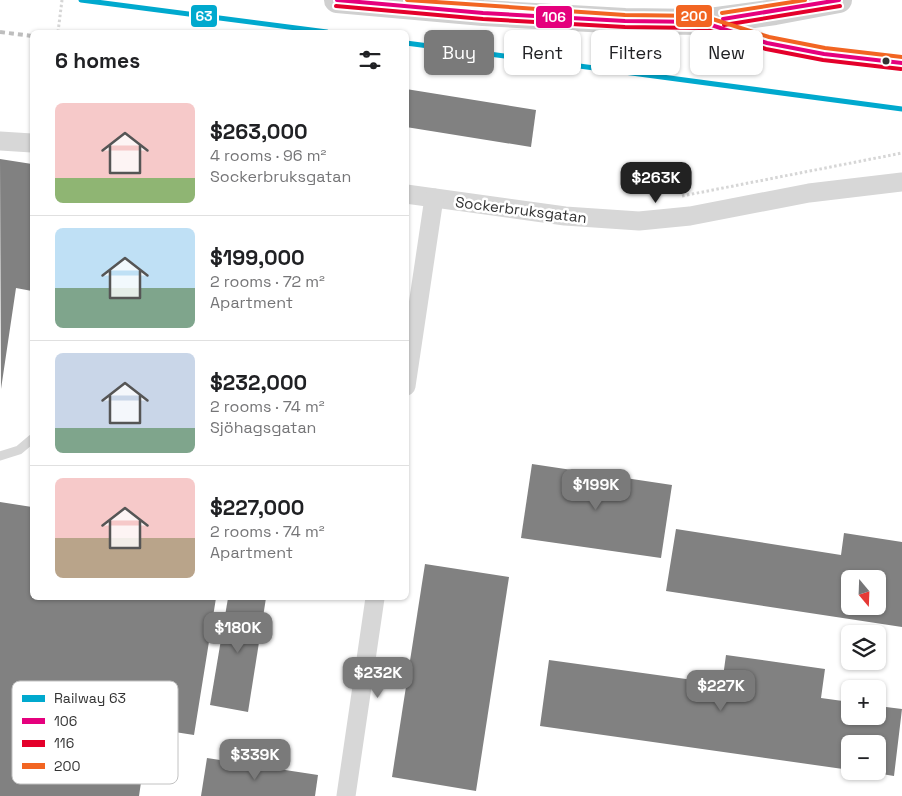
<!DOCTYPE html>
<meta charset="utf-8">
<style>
body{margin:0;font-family:"Space Grotesk",sans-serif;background:#f6f6f6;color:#202124;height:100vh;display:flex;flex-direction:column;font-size:19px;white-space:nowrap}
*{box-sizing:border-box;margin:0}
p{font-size:16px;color:#757577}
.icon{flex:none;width:28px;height:28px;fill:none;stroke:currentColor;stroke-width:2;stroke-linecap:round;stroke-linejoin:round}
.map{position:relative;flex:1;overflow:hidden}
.details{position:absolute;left:30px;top:30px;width:379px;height:570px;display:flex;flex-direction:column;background:#fff;border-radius:8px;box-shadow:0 1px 4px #0004}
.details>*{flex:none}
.top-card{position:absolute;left:424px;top:30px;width:402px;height:45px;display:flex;gap:10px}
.needle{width:32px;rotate:161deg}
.buttons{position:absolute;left:841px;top:570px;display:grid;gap:10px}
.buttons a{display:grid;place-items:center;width:45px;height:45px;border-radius:8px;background:#fff;box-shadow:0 1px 4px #0004;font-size:25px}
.price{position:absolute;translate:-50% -42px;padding:0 11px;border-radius:10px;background:#7a7a7a;color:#fff;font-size:16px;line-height:32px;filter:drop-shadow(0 1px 2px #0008)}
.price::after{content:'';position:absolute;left:50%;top:30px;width:15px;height:11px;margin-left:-8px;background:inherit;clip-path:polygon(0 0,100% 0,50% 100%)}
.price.on{background:#222;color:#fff}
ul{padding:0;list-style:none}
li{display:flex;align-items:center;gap:15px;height:125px;padding:0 25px}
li+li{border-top:1px solid #e0e0e0}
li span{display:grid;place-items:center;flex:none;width:140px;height:100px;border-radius:8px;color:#555}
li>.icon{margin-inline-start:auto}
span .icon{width:60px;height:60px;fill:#fffc;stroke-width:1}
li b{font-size:21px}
h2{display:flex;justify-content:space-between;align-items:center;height:60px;padding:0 25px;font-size:21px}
.tag{padding:0 18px;border-radius:8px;background:#fff;box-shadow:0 1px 4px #0004;font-size:18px;line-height:45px}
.tag.on{background:#7a7a7a;color:#fff}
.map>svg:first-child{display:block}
</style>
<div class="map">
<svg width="902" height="796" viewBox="0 0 902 796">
<rect width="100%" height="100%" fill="#fff"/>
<g fill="#818181" fill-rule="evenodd">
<path d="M406,89l130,21 -5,37 -125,-20z"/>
<path d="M0,159l32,5v127l-16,-3 -15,101z"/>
<path d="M532,464l140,21 -11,73 -140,-20z"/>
<path d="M0,502l32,5v91h184l-22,137 -45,-7 -10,68h-139z"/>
<path d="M676,529l165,26 3,-22 58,9v85l-236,-36zM850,579h28v27h-28z"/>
<path d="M425,564l84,13 -33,214 -84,-14z"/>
<path d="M228,598h38l-18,114 -38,-7z"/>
<path d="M726,655l99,14 -4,29 29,4v14h28v-10l24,3 -8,67 -25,-4 9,-1v-27h-28v26l-310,-44 9,-66 173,24z"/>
<path d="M207,758l111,17 -3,21h-114z"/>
</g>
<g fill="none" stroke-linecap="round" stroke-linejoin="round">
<g stroke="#d6d6d6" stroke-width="3" stroke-dasharray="2.5 2.5" stroke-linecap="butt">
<path d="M58,32l4,-32"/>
<path d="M682,196l220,-43"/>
</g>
<g stroke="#d7d7d7" stroke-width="9">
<path d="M722,28c60,20 117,28 180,35"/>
<path d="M0,456l19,-6 13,-11"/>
</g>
<g stroke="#d7d7d7" stroke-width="19">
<path d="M0,141l32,2"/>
<path d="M406,194l159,22 74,5 51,-5 119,-23 93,-11"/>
<path d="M406,386l28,-188"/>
<path d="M346,796l29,-198"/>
</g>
<path stroke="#d0d0d0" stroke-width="26" d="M337,0l146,13 142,8 77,1 73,-10 64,-12"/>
<path stroke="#bebebe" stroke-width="4" stroke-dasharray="5 4" stroke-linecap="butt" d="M0,32l32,4"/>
<g stroke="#fff" stroke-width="8">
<g id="bus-1">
<path d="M337,0l146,13 142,8 77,1 65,21 57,11 78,9"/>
<path d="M723,19l116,-19"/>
</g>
</g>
<g stroke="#fff" stroke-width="8">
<g id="bus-2">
<path d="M336,6l147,13 142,8 76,1 65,21 57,11 78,9"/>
<path d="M724,25l116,-19"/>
</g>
</g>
<g stroke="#fff" stroke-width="8">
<g id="bus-3">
<path d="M407,0l218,15 78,1 66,21 56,11 77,9"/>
<path d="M722,13l83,-13"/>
</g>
</g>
<use href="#bus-1" stroke="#e5007d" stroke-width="4"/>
<use href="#bus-2" stroke="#e4002b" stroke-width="4"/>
<use href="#bus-3" stroke="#f26522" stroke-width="4"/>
<g stroke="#fff" stroke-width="9">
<g id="rail-1">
<path d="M81,0l246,32"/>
<path d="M406,43l496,66"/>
</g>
</g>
<use href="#rail-1" stroke="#00a9ce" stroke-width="5"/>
</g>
<circle fill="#333" stroke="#fff" stroke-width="2" cx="886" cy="61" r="4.5"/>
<g text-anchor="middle" stroke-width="5" stroke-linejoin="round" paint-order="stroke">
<g font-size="15" fill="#333" stroke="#fff">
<text transform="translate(521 210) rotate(7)" y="5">Sockerbruksgatan</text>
</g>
</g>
<rect x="12" y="681" width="166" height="103" rx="8" fill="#fff" stroke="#c2c2c2" stroke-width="1"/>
<rect x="22" y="695" width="23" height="7" fill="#00a9ce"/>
<rect x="22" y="718" width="23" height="6" fill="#e5007d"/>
<rect x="22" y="740" width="23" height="7" fill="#e4002b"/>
<rect x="22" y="763" width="23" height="6" fill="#f26522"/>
<g font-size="14" fill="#333">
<text x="54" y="703">Railway 63</text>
<text x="54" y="726">106</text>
<text x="54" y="748">116</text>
<text x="54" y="771">200</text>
</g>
<g stroke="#fff" stroke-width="2">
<rect x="675" y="4" width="38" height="24" rx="5" fill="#f26522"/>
<rect x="190" y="4" width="28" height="24" rx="5" fill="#00a9ce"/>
<rect x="535" y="5" width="38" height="24" rx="5" fill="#e5007d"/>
</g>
<g font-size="14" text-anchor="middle" font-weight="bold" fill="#fff">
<text x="694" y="21">200</text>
<text x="204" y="21">63</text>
<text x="554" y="22">106</text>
</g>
</svg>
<div class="buttons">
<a><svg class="needle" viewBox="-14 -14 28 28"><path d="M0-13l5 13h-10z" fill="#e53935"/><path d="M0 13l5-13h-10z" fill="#757577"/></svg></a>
<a><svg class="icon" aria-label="layers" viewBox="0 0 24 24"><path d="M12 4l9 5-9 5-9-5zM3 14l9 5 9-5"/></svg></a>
<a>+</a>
<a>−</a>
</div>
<b class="price on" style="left:656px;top:204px">$263K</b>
<b class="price" style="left:596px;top:511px">$199K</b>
<b class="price" style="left:238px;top:654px">$180K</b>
<b class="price" style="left:378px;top:699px">$232K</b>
<b class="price" style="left:721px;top:712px">$227K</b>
<b class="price" style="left:255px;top:781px">$339K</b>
<div class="top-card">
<a class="tag on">Buy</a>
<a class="tag">Rent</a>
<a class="tag">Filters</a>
<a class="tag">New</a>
</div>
<section class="details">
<h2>6 homes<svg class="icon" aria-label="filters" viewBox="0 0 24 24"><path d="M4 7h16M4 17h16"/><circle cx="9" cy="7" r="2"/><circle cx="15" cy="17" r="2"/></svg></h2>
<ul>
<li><span style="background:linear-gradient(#f6c9c9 75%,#8fb573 0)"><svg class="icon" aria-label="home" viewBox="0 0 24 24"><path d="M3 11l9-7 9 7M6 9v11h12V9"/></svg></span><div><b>$263,000</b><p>4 rooms · 96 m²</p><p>Sockerbruksgatan</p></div></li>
<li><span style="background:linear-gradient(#bfe0f5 60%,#7fa58c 0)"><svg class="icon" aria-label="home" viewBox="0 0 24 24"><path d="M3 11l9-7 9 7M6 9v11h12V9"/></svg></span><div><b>$199,000</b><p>2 rooms · 72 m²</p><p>Apartment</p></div></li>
<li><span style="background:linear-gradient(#c9d6e8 75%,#7fa58c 0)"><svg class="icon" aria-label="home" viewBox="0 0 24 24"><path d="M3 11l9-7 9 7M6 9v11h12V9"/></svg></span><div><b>$232,000</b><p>2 rooms · 74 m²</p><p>Sjöhagsgatan</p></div></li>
<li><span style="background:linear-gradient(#f6c9c9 60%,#b9a48a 0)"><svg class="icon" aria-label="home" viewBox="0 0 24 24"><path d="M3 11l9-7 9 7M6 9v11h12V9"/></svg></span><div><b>$227,000</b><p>2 rooms · 74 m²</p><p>Apartment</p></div></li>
</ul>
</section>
</div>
